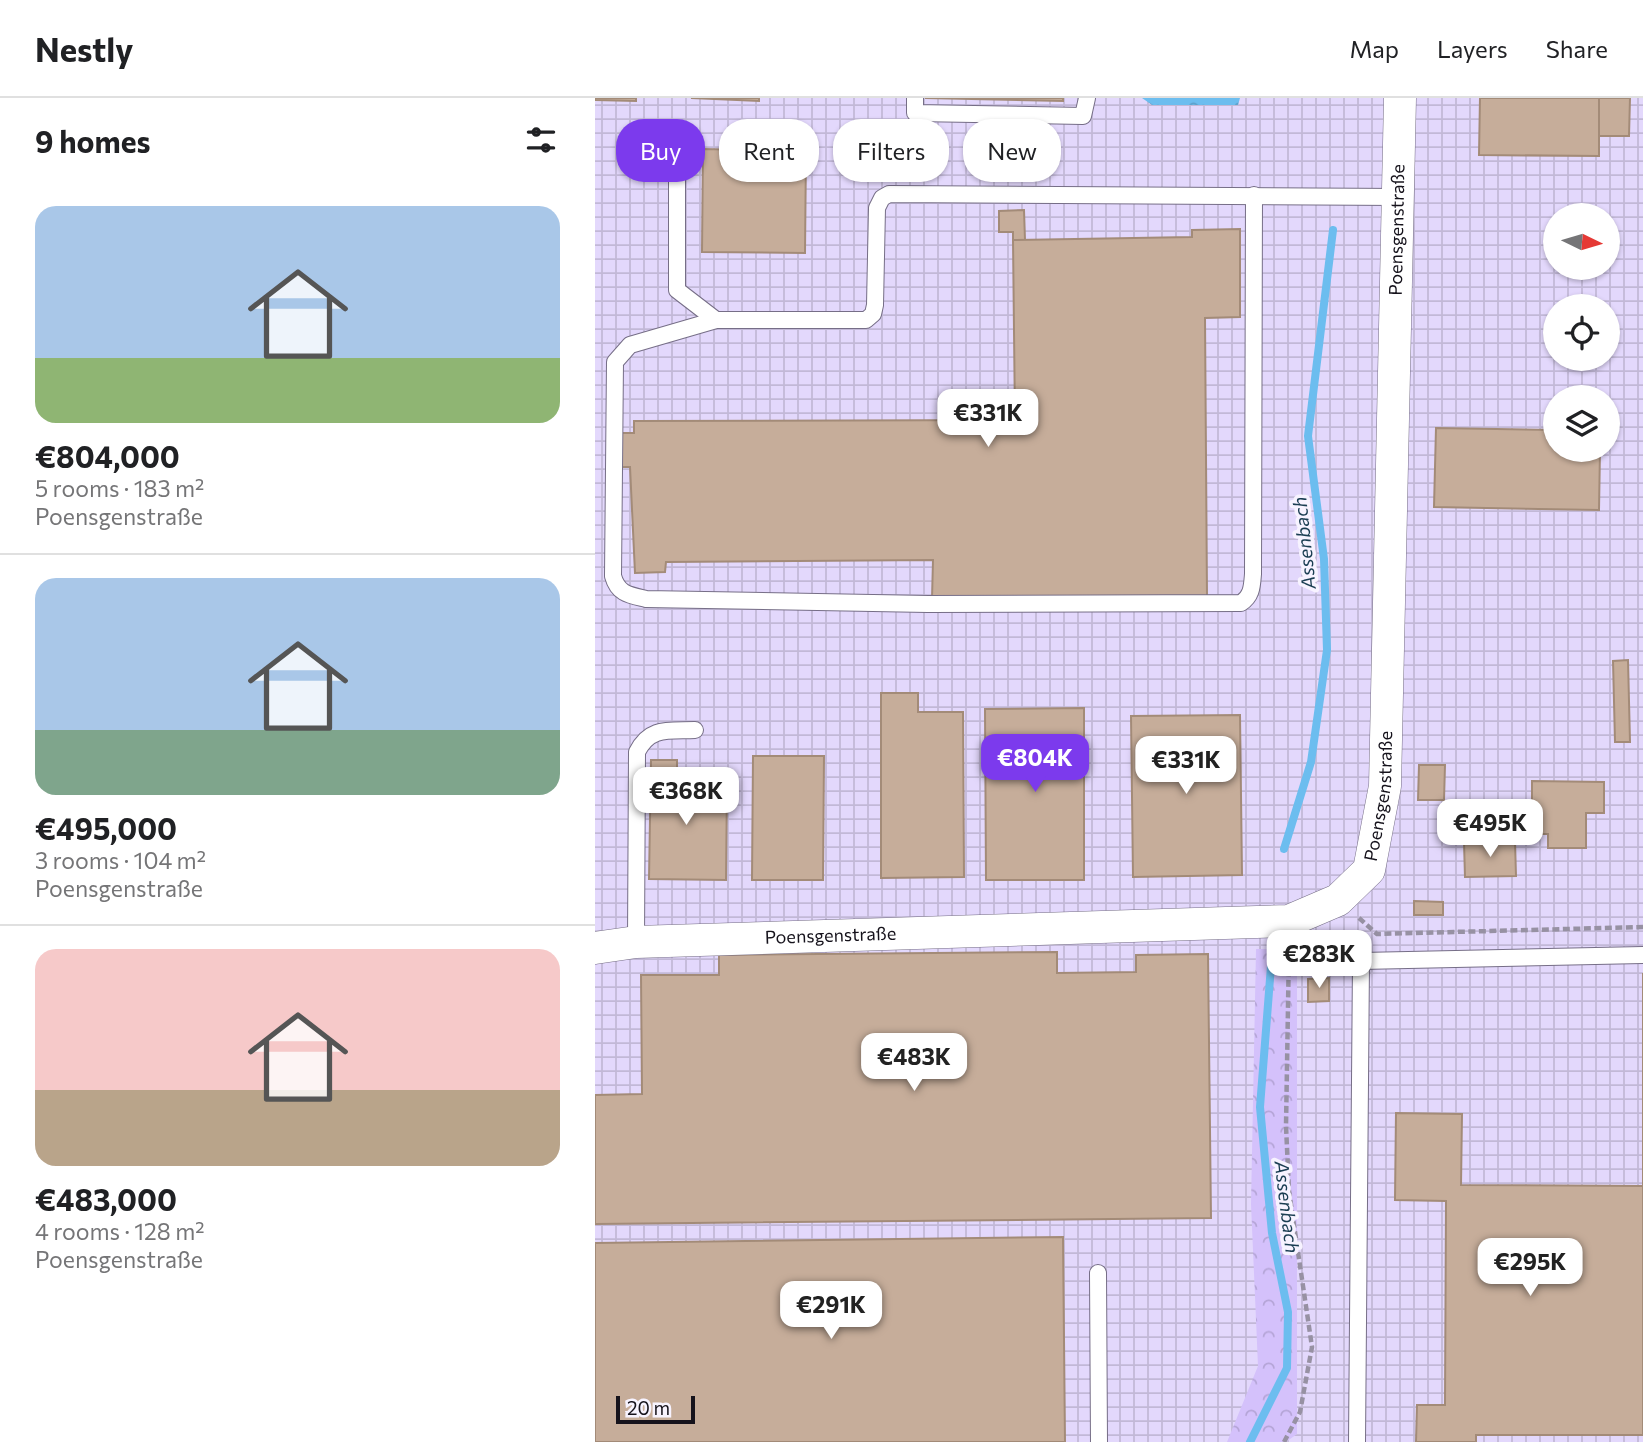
<!DOCTYPE html>
<meta charset="utf-8">
<style>
body{margin:0;font-family:Commissioner,sans-serif;background:#f2f2f2;color:#202124;height:100vh;display:flex;flex-direction:column;font-size:26px;white-space:nowrap}
*{box-sizing:border-box;margin:0}
p{font-size:23px;color:#757577}
.icon{flex:none;width:38px;height:38px;fill:none;stroke:currentColor;stroke-width:2;stroke-linecap:round;stroke-linejoin:round}
.map{position:relative;flex:1;overflow:hidden}
.side{display:flex;flex-direction:column;background:#fff;width:595px}
.side>*{flex:none}
.banner{position:absolute;left:21px;top:21px;width:665px;height:63px;display:flex;gap:14px}
.needle{width:46px;rotate:95deg}
.fabs{position:absolute;left:948px;top:105px;display:grid;gap:14px}
.fabs a{display:grid;place-items:center;width:77px;height:77px;border-radius:50%;background:#fff;box-shadow:0 2px 5px #0004;font-size:35px}
.scale{position:absolute;left:21px;bottom:18px;width:79px;box-sizing:border-box;padding-left:7px;border:4px solid #15121b;border-top:0;font-size:19px;line-height:24px;white-space:nowrap;color:#15121b;-webkit-text-stroke:5px #f7f3ff;paint-order:stroke}
.price{position:absolute;translate:-50% -60px;padding:0 16px;border-radius:14px;background:#fff;color:#222;font-size:23px;line-height:46px;filter:drop-shadow(0 2px 4px #0008)}
.price::after{content:'';position:absolute;left:50%;top:42px;width:21px;height:16px;margin-left:-10px;background:inherit;clip-path:polygon(0 0,100% 0,50% 100%)}
.price.on{background:#7c3aed;color:#fff}
ul{padding:0;list-style:none}
li{display:grid;align-content:center;gap:14px;height:371px;padding:0 35px}
li+li{border-top:2px solid #e0e0e0}
li span{display:grid;place-items:center;height:217px;border-radius:21px;color:#555}
li>.icon{margin-inline-start:auto}
span .icon{width:126px;height:126px;fill:#fffc;stroke-width:1}
li b{font-size:30px}
h2{display:flex;justify-content:space-between;align-items:center;height:84px;padding:0 35px;font-size:30px}
.chip{padding:0 24px;border-radius:28px;background:#fff;box-shadow:0 2px 5px #0004;font-size:24px;line-height:63px}
.chip.on{background:#7c3aed;color:#fff}
header{display:flex;align-items:center;gap:42px;box-sizing:border-box;height:98px;padding:0 35px;background:#fff;border-bottom:2px solid #e0e0e0}
header strong{font-size:33px}
nav{display:flex;gap:38px;margin-inline-start:auto;font-size:24px}
main{display:flex;flex:1;min-height:0}
.map>svg:first-child{display:block}
</style>
<header>
<strong>Nestly</strong>
<nav><a>Map</a><a>Layers</a><a>Share</a></nav>
</header>
<main>
<section class="side">
<h2>9 homes<svg class="icon" aria-label="filters" viewBox="0 0 24 24"><path d="M4 7h16M4 17h16"/><circle cx="9" cy="7" r="2"/><circle cx="15" cy="17" r="2"/></svg></h2>
<ul>
<li><span style="background:linear-gradient(#a9c7e8 70%,#8fb573 0)"><svg class="icon" aria-label="home" viewBox="0 0 24 24"><path d="M3 11l9-7 9 7M6 9v11h12V9"/></svg></span><div><b>€804,000</b><p>5 rooms · 183 m²</p><p>Poensgenstraße</p></div></li>
<li><span style="background:linear-gradient(#a9c7e8 70%,#7fa58c 0)"><svg class="icon" aria-label="home" viewBox="0 0 24 24"><path d="M3 11l9-7 9 7M6 9v11h12V9"/></svg></span><div><b>€495,000</b><p>3 rooms · 104 m²</p><p>Poensgenstraße</p></div></li>
<li><span style="background:linear-gradient(#f6c9c9 65%,#b9a48a 0)"><svg class="icon" aria-label="home" viewBox="0 0 24 24"><path d="M3 11l9-7 9 7M6 9v11h12V9"/></svg></span><div><b>€483,000</b><p>4 rooms · 128 m²</p><p>Poensgenstraße</p></div></li>
</ul>
</section>
<div class="map">
<svg width="1048" height="1344" viewBox="0 0 1048 1344">
<defs>
<pattern id="industrial-grid" width="8" height="8" patternUnits="userSpaceOnUse" patternTransform="scale(1.75)"><rect width="8" height="8" fill="#e3d8fc"/><path d="M0 4h8M4 0v8" fill="none" stroke="#c2b8d7"/></pattern>
<pattern id="forest-crowns" width="20" height="18" patternUnits="userSpaceOnUse" patternTransform="scale(1.75)"><rect width="20" height="18" fill="#d4c1fb"/><path d="M2 6a3 3 0 1 1 6 0M12 15a3 3 0 1 1 6 0" fill="none" stroke="#b5a5d7"/></pattern>
<pattern id="water-ripples" width="26" height="14" patternUnits="userSpaceOnUse" patternTransform="scale(1.75)"><rect width="26" height="14" fill="#6cbdef"/><path d="M2 4q2-2 4 0t4 0M15 11q2-2 4 0t4 0" fill="none" stroke="#5da1cc"/></pattern>
</defs>
<rect width="100%" height="100%" fill="#ebe4fb"/>
<path fill="url(#industrial-grid)" fill-rule="evenodd" d="M0,0h1048v1344h-1048zM961,117h52v53h-52zM961,208h52v53h-52zM961,299h52v53h-52z"/>
<path fill="url(#forest-crowns)" d="M661,851h41v485l-11,8h-59l31,-76 -7,-162z"/>
<path fill="url(#water-ripples)" d="M547,0h98l-2,7h-86z"/>
<g fill="none" stroke-linecap="round" stroke-linejoin="round">
<g stroke="#6cbdef" stroke-width="8">
<path d="M689,751l27,-87 16,-112 -3,-91 -16,-123 25,-206"/>
<path d="M655,1344l37,-74 1,-56 -16,-79 -12,-126 11,-141"/>
</g>
</g>
<g fill="#c6ad9a" stroke="#a38b78" stroke-width="2">
<path d="M0,0h41v3l-41,-1z"/>
<path d="M96,0h68v3z"/>
<path d="M330,0h138v3z"/>
<path d="M885,0h119v58l-120,-1z"/>
<path d="M1004,0h31l-1,38h-30z"/>
<path d="M108,51l103,2 -1,102 -103,-1z"/>
<path d="M429,112l1,30h-12v-8h-14v-21z"/>
<path d="M645,131v88l-35,1 2,278 -275,3 1,-39 -267,2 -1,10 -30,1 -5,-106h-12l3,-34h13v-12l381,-1 -2,-180 179,-3v-7z"/>
<path d="M841,330l120,2v20h44l-1,60 -165,-3z"/>
<path d="M1033,562l2,82h-15l-2,-81z"/>
<path d="M286,595h37v19h45l1,165 -83,1z"/>
<path d="M489,610v172h-98l-1,-171z"/>
<path d="M645,617l2,160 -109,2 -2,-161z"/>
<path d="M158,658h71l-1,124h-71z"/>
<path d="M56,662h26v23h50l-1,97 -77,-1z"/>
<path d="M824,667h26l-1,35h-26z"/>
<path d="M937,683l72,1v31h-18v35h-38v-14h-16z"/>
<path d="M920,743l1,35 -51,1 -1,-35z"/>
<path d="M819,803l29,1v13h-29z"/>
<path d="M462,854v21l79,-1v-17l72,-1 3,264 -616,6v-129l47,-1 -1,-119h78v-20z"/>
<path d="M1048,875v462h-167v7h-60l1,-37h28l1,-204 -51,-1 1,-87 66,1 -1,71 182,1z"/>
<path d="M734,880v23l-21,1v-23z"/>
<path d="M468,1139l2,205h-470v-199z"/>
</g>
<g fill="none" stroke-linecap="round" stroke-linejoin="round">
<g stroke="#766e87" stroke-width="18">
<g id="service">
<path d="M320,0v15l168,3 4,-18"/>
<path d="M82,80v112l39,30h150l7,-6 2,-9 2,-97 5,-10 7,-4 511,3"/>
<path d="M121,222l-86,25 -15,17 -2,214c5,18 16,19 33,23l282,5 313,-1c11,-7 11,-17 12,-29l1,-379"/>
<path d="M41,844l1,-190c13,-26 32,-21 58,-22"/>
<path d="M503,1175l1,169"/>
<path d="M762,1344l4,-481 282,-6"/>
</g>
</g>
<g stroke="#766e87" stroke-width="33">
<g id="minor">
<path id="s1" d="M0,850l41,-6 653,-21 49,-21 31,-30 16,-84 15,-688"/>
</g>
</g>
<g stroke="#9791a3" stroke-width="4.5" stroke-dasharray="7 3.5" stroke-linecap="butt">
<path d="M764,820l18,16 266,-7"/>
<path d="M689,1344l16,-30 12,-65 -23,-156 -3,-65 3,-179"/>
</g>
<use href="#service" stroke="#fff" stroke-width="16"/>
<use href="#minor" stroke="#fff" stroke-width="32"/>
</g>
<g text-anchor="middle" stroke-width="7" stroke-linejoin="round" paint-order="stroke">
<g font-size="18" fill="#15121b" stroke="#f7f3ff">
<text dy="6" stroke="none"><textPath href="#s1" startOffset="1433">Poensgenstraße</textPath></text>
<text dy="6" stroke="none"><textPath href="#s1" startOffset="866">Poensgenstraße</textPath></text>
<text dy="6" stroke="none"><textPath href="#s1" startOffset="236">Poensgenstraße</textPath></text>
</g>
<g font-size="19" font-style="italic" fill="#1a3d52" stroke="#f7f3ff">
<text transform="translate(709 445) rotate(-96)" y="7">Assenbach</text>
<text transform="translate(692 1109) rotate(83)" y="7">Assenbach</text>
</g>
</g>
</svg>
<div class="fabs">
<a><svg class="needle" viewBox="-14 -14 28 28"><path d="M0-13l5 13h-10z" fill="#e53935"/><path d="M0 13l5-13h-10z" fill="#757577"/></svg></a>
<a><svg class="icon" aria-label="locate" viewBox="0 0 24 24"><circle cx="12" cy="12" r="6"/><path d="M12 2v4M12 18v4M2 12h4M18 12h4"/></svg></a>
<a><svg class="icon" aria-label="layers" viewBox="0 0 24 24"><path d="M12 4l9 5-9 5-9-5zM3 14l9 5 9-5"/></svg></a>
</div>
<div class="scale">20 m</div>
<b class="price" style="left:393px;top:351px">€331K</b>
<b class="price on" style="left:440px;top:696px">€804K</b>
<b class="price" style="left:591px;top:698px">€331K</b>
<b class="price" style="left:91px;top:729px">€368K</b>
<b class="price" style="left:895px;top:761px">€495K</b>
<b class="price" style="left:724px;top:892px">€283K</b>
<b class="price" style="left:319px;top:995px">€483K</b>
<b class="price" style="left:935px;top:1200px">€295K</b>
<b class="price" style="left:236px;top:1243px">€291K</b>
<div class="banner">
<a class="chip on">Buy</a>
<a class="chip">Rent</a>
<a class="chip">Filters</a>
<a class="chip">New</a>
</div>
</div>
</main>
